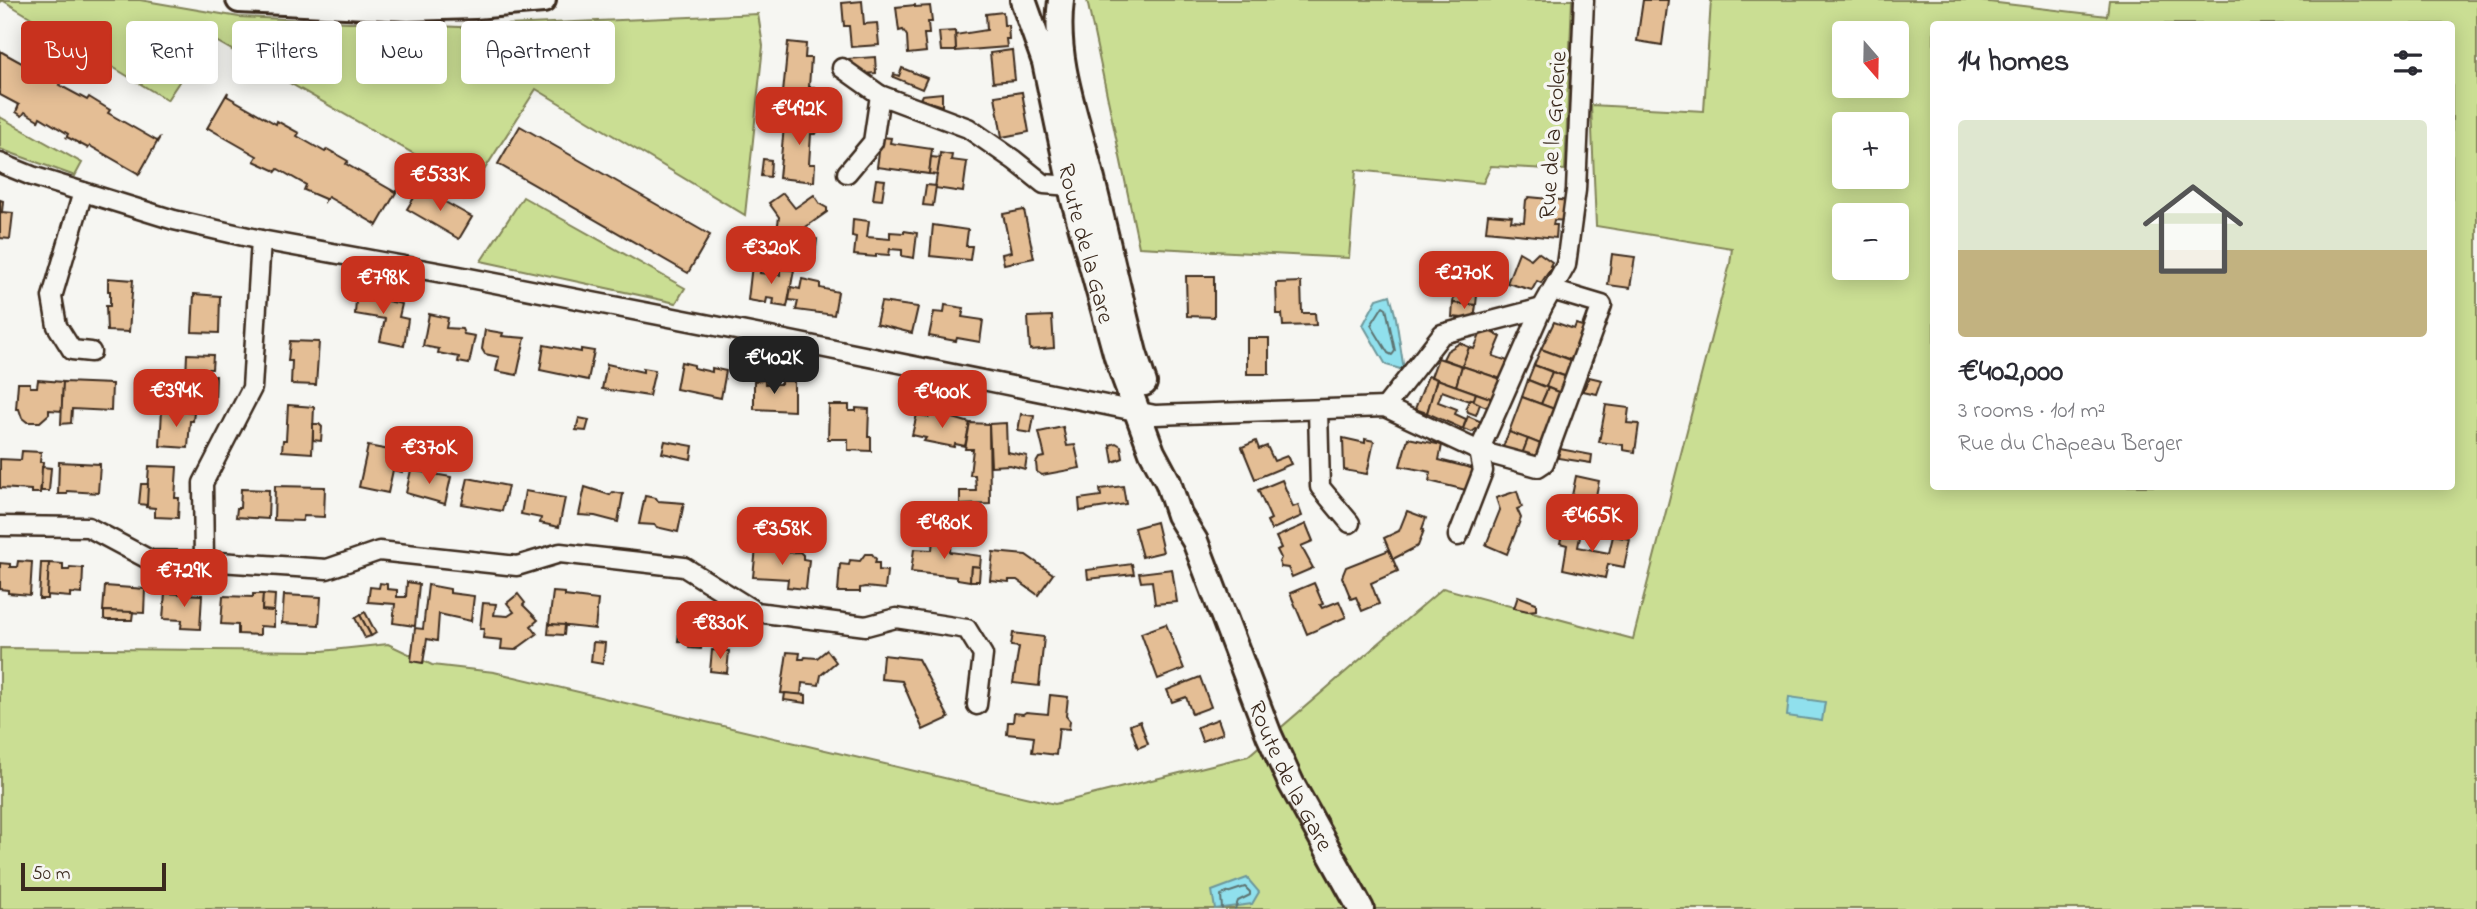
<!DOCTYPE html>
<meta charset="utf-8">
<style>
body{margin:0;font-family:"Indie Flower",sans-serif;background:#f7f7f7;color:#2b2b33;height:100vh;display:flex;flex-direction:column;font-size:26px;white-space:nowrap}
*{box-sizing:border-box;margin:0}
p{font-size:23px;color:#7c7c81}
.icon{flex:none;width:38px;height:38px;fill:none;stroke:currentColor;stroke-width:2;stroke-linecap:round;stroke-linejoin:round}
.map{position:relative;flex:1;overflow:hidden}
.panel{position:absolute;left:1930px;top:21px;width:525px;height:469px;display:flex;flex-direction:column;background:#fff;border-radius:7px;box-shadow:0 4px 18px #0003}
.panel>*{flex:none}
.top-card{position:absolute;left:21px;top:21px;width:665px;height:63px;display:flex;gap:14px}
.needle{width:46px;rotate:160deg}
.tools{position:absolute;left:1832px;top:21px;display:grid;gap:14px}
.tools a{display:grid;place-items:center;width:77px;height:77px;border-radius:7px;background:#fff;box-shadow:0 4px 18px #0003;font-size:35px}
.scale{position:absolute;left:21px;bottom:18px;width:145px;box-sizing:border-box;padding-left:7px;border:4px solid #3b2a1e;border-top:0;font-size:19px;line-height:24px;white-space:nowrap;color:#3b2a1e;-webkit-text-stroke:5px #f6f6f2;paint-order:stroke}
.price{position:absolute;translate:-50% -60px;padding:0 16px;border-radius:14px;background:#c8321e;color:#fff;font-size:23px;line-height:46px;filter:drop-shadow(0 2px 4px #0008)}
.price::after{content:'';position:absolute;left:50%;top:42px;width:21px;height:16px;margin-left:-10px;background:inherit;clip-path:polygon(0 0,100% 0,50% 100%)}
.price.selected{background:#222;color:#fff}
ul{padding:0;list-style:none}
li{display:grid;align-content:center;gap:14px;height:371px;padding:0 28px}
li+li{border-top:2px solid #e1e1e2}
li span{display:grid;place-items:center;height:217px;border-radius:7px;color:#555}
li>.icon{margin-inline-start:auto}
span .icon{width:126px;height:126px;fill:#fffc;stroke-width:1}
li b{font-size:30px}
h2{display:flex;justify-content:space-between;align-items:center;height:84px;padding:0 28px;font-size:30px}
.chip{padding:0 24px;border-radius:7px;background:#fff;box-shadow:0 4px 18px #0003;font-size:24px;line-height:63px}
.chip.selected{background:#c8321e;color:#fff}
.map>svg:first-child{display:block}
</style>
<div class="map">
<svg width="2477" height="909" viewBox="0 0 2477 909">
<rect width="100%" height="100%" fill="#f6f6f2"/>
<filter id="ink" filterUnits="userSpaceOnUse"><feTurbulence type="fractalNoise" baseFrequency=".0143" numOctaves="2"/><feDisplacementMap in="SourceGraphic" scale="14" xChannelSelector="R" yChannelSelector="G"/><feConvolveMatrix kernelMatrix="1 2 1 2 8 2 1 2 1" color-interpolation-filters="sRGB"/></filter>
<g filter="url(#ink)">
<g fill="#cade93" stroke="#828458" stroke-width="2" fill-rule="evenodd">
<path d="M0,0h140l99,17 220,10 299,-13 5,32 -18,169 -209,-126 -71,111 -45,-21 8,-17 -219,-125 -42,63 -165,-100 -2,3z"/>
<path d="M1087,0h485l-7,170 -74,-4 -8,17 -127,-13 -7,88 -210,-11z"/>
<path d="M1711,0h261l135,16 2,-16h368v909h-2477v-261l322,3 66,-7 44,21 62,7 561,132 193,-48 195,-168 190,51 97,-375 2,-16 -136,-22 -5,-121 113,6zM1934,24h518v462h-518zM1844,33h53v53h-53zM1844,124h53v53h-53zM1844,215h53v53h-53z"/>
<path d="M0,117l82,46 -7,13 -75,-27z"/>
<path d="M523,197l162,91 -9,15 -195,-42z"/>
</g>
<g fill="#90e0ed" stroke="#6e979a" stroke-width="2">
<path d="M1390,295l6,23 8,52 -18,-5 -23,-40 14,-26z"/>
<path d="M1789,697l36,5 -3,19 -35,-5z"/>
<path d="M1247,878l12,14 -7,12 -37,5 -3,-18z"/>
</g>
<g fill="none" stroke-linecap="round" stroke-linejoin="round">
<g stroke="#5d7371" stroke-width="2">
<path d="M1383,306l3,2 9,43 -3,4 -4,-2 -17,-28z"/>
<path d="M1222,909l-1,-14 24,-8 5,5v3l-12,6 -3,8"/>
</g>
</g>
<g fill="#e4be95" stroke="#3b2a1e" stroke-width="2">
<path d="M1643,0h25l-6,45 -25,-4z"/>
<path d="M862,1l2,23 13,-1 2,22 -28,2 -2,-21h-5l-2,-23z"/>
<path d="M915,5v2l15,-1 2,16h-4l1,12h-5l2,18 -18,2 -1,-18 -4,-6 -4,1 -3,-24z"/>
<path d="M1003,12l1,13h4l1,14h-3l1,8 -51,4 -1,-16 32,-5 -1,-16z"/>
<path d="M955,31l1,20h-15l-2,-19z"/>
<path d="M788,42l18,2 -1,14h6l-2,29h5l-1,9 -30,-3z"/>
<path d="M1012,50l3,30 -22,2 -3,-29z"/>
<path d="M0,51l38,21 2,-3 21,13 -2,3 28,15 2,-3 21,13 -2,3 49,28 3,-4 -22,39 1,-2 -49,-28 -3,4 1,-2 -21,-11 -1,1 2,-4 -28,-17 -2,5v-2l-13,-8 -3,4 -6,-4 3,-7 -19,-10z"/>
<path d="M875,57l1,16 -14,1 -16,-15z"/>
<path d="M902,68l25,10 -5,11 -29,-12 1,-3 5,2z"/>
<path d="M228,92l-1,4 49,28 1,-3 22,12 -2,3 28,16 2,-3 21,12 -2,3 49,28 3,-3 -22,38 1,-2 -49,-28 -3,4v-2l-21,-9 2,-5 -28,-16 -3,4 1,-2 -22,-10 3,-5 -49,-28 -2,2z"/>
<path d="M1022,92l7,40 -27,5 -7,-41z"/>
<path d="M942,93v13l-22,-7 2,-4z"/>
<path d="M770,94l18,1 -1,9h-18z"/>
<path d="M797,113l20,2 5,6 -1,8 -6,5h-4l-2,30h6l-1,18 -35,-4 6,-62 11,1z"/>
<path d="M520,126l190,109 -22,38 -190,-109z"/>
<path d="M881,137l10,1 -1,5 42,6 -3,25 -52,-7z"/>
<path d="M940,153l12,2 -1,5 16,2 -4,30 -28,-4z"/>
<path d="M931,157l9,1 -3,17 -8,-1z"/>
<path d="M763,159l8,1 -1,17 -9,-1z"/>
<path d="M876,179l9,1 -3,20 -9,-1z"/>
<path d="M926,185l10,1 -3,20 -10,-1z"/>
<path d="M420,188l52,29 -13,22 -52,-30z"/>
<path d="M783,193l12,15 19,-13 6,9 7,4v4l-24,17 -1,8 15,2 -2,17 -17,-2 -1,7 -8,-1 2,-24 -2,-3 -12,-2 2,-14 -10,-14z"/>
<path d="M1529,197l41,4 -2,20 -14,-1 -1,5h4l-1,13 -70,-7 2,-17 24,2 -1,5 13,1 2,-22z"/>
<path d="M0,200l3,1 -1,11 11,1 -3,26 -10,-1z"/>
<path d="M1024,210l10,48 -30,6 -2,-10 9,-2 -8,-38z"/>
<path d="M853,219l16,2 -2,16 23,2v-7l14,1v-2l13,2 -3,25 -12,-2v-6l-12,-1 -1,6 -13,-1v3l-22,-2 2,-18 -4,-1z"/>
<path d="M933,225l35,5 -2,16h6l-2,14 -40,-4z"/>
<path d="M1519,252l12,7 7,-7 14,10 -2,4 2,1 -11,16 -4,-2 -5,9 -25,-7z"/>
<path d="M1612,254l23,3 -5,31 -22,-3z"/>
<path d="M1460,256l9,1 -1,8 12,1 -4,39 -23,-2z"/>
<path d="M752,265l9,1 -1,7 20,2v-6l14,1 -7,37 -14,-2 1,-6 -7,-1 -1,5 -18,-3z"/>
<path d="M1186,276h28v41l-27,-1z"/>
<path d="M108,278l25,2 -4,52 -22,-1 -1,-25h4v-15h-2z"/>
<path d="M802,279l18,4v5l18,4 -4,23 -38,-5 2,-9 -9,-1 2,-13 9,2z"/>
<path d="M1301,282l1,31h13l1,12 -33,1 -1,-12h-5l-1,-31z"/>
<path d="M357,286l16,3 -1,9 30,6 -3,13 9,2 -4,27 -24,-5 5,-22 -30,-5z"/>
<path d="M194,294l26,2 -1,37 -27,-1z"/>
<path d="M881,302l37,5 -6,26 -36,-9z"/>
<path d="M1453,303l23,2 -2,14 -22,-2z"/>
<path d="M945,305l19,3 -2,9 21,3 -3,22 -23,-4 -1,3 -27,-5 5,-24 10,1z"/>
<path d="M429,314l19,4 -2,10 16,1 2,5 11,2 -6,28 -11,-2 1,-5 -21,-4 1,-4 -16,-3z"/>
<path d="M1586,315l8,3 -18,44 -35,-13 13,-27 20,7 2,-5 6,2z"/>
<path d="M1052,316l2,32 -24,2 -2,-33z"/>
<path d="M1485,329l16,8 -8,19 15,5 -7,18 -39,-13 7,-19 5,2 8,-19z"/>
<path d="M485,330l18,3 -1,3 23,2 -8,37 -21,-4 3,-14 -14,-3 -3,-5z"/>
<rect x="1247" y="338" width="22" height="36"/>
<path d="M290,341l29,1 -3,43 -25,-1 1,-23h-4z"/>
<path d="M1460,343l9,4 -7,19 -19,-7 4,-8z"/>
<path d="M544,345l37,7v-3l13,2 -6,29 -48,-10z"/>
<path d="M1541,349l35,13 -6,16 -36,-13z"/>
<path d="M187,354l26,1 -1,14h-4v7h8l-1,26 -30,-2z"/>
<path d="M1438,358l24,8 -6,20 -25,-9z"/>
<path d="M681,362l13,3v3l18,4v-4l14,3 -5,27 -45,-9z"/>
<path d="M607,364l36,8v-4l12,2 -6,26 -47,-7z"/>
<path d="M1534,365l18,7 -6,15 -18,-7z"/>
<path d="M1462,366l39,13 -8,20 -37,-13z"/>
<path d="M1552,372l18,6 -7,16 -17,-7z"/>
<path d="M1428,376l9,3 -10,34 -12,-4z"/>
<path d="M1589,377l13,3 -5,14 -14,-3z"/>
<path d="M1437,379l39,14 -2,7 -4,-1 -1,2 -27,-10 -4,11 19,7 -2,5 11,5 -3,10 -36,-16z"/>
<path d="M38,380l25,2 -1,29 -13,-1v4l-9,8h-13l-5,-4 -3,-9h-3l2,-26h12v4h7z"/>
<path d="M765,380v4h16v-3h13v30l-40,-2v-28z"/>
<path d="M1528,380l20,8 -7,16 -19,-7z"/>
<path d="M63,382l49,2 -1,27 -39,-2 -1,14 -10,1z"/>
<path d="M1548,388l15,6 -6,16 -16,-6z"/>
<path d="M1476,393l17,6 -3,9 -17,-6z"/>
<path d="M1522,397l35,13 -14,35 -34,-13z"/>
<path d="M1470,399l10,5 -4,11 -8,-3 -2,-5z"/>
<path d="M288,405l26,2 -2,46 -30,-2 1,-11h3z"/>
<path d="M829,405h20v6h7v-3l13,1 -1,28h3v14l-23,-1v-11h-20z"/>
<path d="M1606,405l23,3 -2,15 12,1 -4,28 -12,-2v-5l-24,-3z"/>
<path d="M162,410l32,2 -1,9h-3l-2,27 -28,-2z"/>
<path d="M917,414l12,3 1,-3 10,2v-2l30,9 -5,23 -10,-2 -1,3 -30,-6 2,-3 -14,-3z"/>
<path d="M1021,414l13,2 -3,17 -13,-2z"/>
<path d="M1468,416l16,7 -12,9 -9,-3z"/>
<path d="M579,418l10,2 -3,11 -10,-1z"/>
<path d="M970,423l19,1 1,80 -30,1v-14h16l-1,-16h-5l3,-26h-8z"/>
<path d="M1006,423l1,29 20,4 -2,13 -15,-4 -19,1 -2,-42z"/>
<path d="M313,424h6l3,3 -1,14 -8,-1z"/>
<path d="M1063,427l4,19 8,-1 5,23 -38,7 -5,-3 -1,-9 3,-5 6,-1 -6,-25z"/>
<path d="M1509,432l19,7 -7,18 -19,-8z"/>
<path d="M1343,438l22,5v-4l9,2 -7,33 -23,-4z"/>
<path d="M1408,438l34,7 -3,15 36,9 -5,22 -41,-10 2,-9 -31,-6z"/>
<path d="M1528,439l15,6 -7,18 -15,-6z"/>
<path d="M665,441l28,5 -2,13 -29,-6z"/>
<path d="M1256,441l3,8 8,-3 7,15 13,-5 4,8 -36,15 -13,-32z"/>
<path d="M1116,443l5,3 2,12 -10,4 -3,-17z"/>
<path d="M368,446l38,7 -4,19 -9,-2 -5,23 -29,-6z"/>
<path d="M1560,449l32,6 -1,8 -33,-5z"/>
<path d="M22,451l19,1 -1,10h3l-3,31h-9v-3l-31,-2v-29l21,1z"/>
<path d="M59,462l41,2 -2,29 -31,-2v3h-9z"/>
<path d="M149,466l28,1 -2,31h4l-1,20 -23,-1v-9l-9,-1z"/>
<path d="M42,467l9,1 -2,23h-8z"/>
<path d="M411,470l40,7 -6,27 -39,-11z"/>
<path d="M1576,476l23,5 -8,39 -23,-5z"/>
<path d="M468,478l40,8 -6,25 -40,-7z"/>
<path d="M1282,480l11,27 5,-2 4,11 -31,14 -4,-9 4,-2 -13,-29z"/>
<path d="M141,484h7l-1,21 -8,-1z"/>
<path d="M275,486l50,1 -1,30 -20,-1 -2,5 -28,-1z"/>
<path d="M1123,486l3,18 -46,7 -1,-12 22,-3 -1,-7z"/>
<path d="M585,487l25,8 3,-3 10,2 -5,28 -23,-6 -16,-1z"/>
<path d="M241,489l28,1 -1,29 -32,-2 1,-9h3z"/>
<path d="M525,491l40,7 -6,29 -19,-4 1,-5 -20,-4z"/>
<path d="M1517,491l5,16 -5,2 4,9 -14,36 -21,-9 14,-35 -4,-12z"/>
<path d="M645,496l11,2 2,3 26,2 -6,29 -22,-5 -1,-2 -16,-1z"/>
<path d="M754,509l18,1 -1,12h-17z"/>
<path d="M772,510h21v12h-22z"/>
<path d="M1407,511l19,7 -4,11 2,1 -6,16 -25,13 -9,-21 15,-7z"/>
<path d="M1156,522l7,30 -21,5 -8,-29z"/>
<path d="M1565,523l17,3 -4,21 31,6 4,-17 17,3 -6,28 -16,-3 -3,14 -42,-9 4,-24 -7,-2z"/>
<path d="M1306,524l7,17 -12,5 12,22 -21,9 -4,-9 -7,-1 -2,-5 2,-4 -4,-8 4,-2 -5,-11z"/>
<path d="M936,535l12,1 3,4 -1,12 31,4 -1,11 -9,-1 -1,15 -13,-2v-2l-46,-5 3,-23 18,1 1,-12z"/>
<path d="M756,548l22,2 2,3 20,-1 3,3v4l6,1 -3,29 -19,-2 1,-8 -35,-2z"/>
<path d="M1389,550l9,21 -27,12 8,21 -17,7 -6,-14 -5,2 -9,-22 4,-10z"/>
<path d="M993,552l33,3 27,19 -15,21 -21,-15h-8v2l-19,-2z"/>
<path d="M865,554h7l4,5 -1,4h4v7l8,1 -2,18 -20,-2 -5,1v4h-22l2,-28 9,1 1,-5 10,1z"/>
<path d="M18,561l14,1 -2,33 -22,-2v-3l-8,-1v-26l10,1v3h7z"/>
<path d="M41,563h8l-2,36h-8z"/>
<path d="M49,563l14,1v6h6l1,-3 13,1 -1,26 -12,-1v4l-23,-2z"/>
<path d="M1132,564l2,10 -46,5 -1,-9z"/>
<path d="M971,566l9,1 -1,14h-9z"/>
<path d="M1172,569l5,33 -22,2 -3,-23 -11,1 -2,-9z"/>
<path d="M407,582l12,2 -4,42 -22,-3 2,-19 -27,-2 2,-15 9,1 1,-5 7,1v5l10,1v7h9z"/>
<path d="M1314,583l9,21 -3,1 2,3 17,-7 7,16 -39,17 -17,-41z"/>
<path d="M428,585l22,4v4l24,3 -3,25 -32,-7 -2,27 -10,-2 -4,24 -12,-2 4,-33 8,1z"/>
<path d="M105,586l40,3 -1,24 -41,-2z"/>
<path d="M553,592l12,1v3l33,4 -3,29 -46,-5z"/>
<path d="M165,593l37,2 -2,34 -19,-1 1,-8 -19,-1z"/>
<path d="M253,594h10l-1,16 12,1v16l-14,-1v9l-22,-1v-9l-17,-1 2,-28 30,1z"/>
<path d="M263,594l12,1 -1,16 -12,-1z"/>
<path d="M518,594l7,9 -2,2 15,15 -7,6 6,8 -22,16 -14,-1 1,-9 -19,-2 1,-9h-4l3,-26 13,1 -2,11 14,1 6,-4 -7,-9z"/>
<path d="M284,595l37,2 -2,28 -37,-2z"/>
<path d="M1518,596l18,7v7l-8,1 -14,-3z"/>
<path d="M104,611l29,1 -1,8h-26l-2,-1z"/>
<path d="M365,612l11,21 -5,3 -11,-21z"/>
<path d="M360,615l11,21 -6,2 -10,-20z"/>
<path d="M681,615l13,1v5l20,2 -2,22 -10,-1 -1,5 -12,-1 1,-6 -12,-1z"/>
<path d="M549,624l16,1 -1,10 -16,-1z"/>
<path d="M1166,624l18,45 -26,10 -17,-46z"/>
<path d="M1013,633l31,4 -5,49 -26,-3 6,-36 -8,-1z"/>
<path d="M593,642l12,1 -2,21 -12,-2z"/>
<path d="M712,650l17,1 -2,22 -17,-2z"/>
<path d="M827,650l9,12 -15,13 -2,10 -17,-2 -1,12 -20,-2 6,-41 13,1 -1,6h5l1,-2 12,1z"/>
<path d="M883,655l35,4 31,59 -26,12 -21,-49 -21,-2z"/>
<path d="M1200,677l11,30 -19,7 -6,-17 -14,5 -5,-12z"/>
<path d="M785,693l21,2v8l-22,-3z"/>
<path d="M1050,695l18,2 -2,19 4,5 -1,8 -10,-1 -3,27 -24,-3 2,-15 -27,-3 1,-12h5l1,-9 9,1 3,-2 22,2z"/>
<path d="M1218,719l5,14 -21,8 -5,-14z"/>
<path d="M1140,721l8,23 -10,4 -8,-23z"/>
</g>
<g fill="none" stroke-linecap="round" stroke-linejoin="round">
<g stroke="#3b2a1e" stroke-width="23">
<g id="street">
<path d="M842,68l38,27 88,33 46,32 30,24 27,2"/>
<path d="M0,163l32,13 142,44 87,20 198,36 282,55 414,84 230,-8 94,44 63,-143 24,-43 10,-75 8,-190"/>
<path d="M847,173l26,-31 7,-47"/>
<path d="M83,192l-31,105 5,29 15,24 19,2"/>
<path d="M1385,407l57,-73 100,-26"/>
<path d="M1318,410l2,77 30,36"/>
<path d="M0,526l88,1 62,33 54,1 -1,-78 49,-95 9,-148"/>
<path d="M1458,536l25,-65 -4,-20 59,16 6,-4 58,-158 -50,-15"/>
<path d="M204,561l123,8 52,-18 138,15 43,-13 124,14 72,45 110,14 30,-8 71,11 16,26 -6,50"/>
</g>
</g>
<g stroke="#3b2a1e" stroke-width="30">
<g id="secondary">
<path d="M239,0l169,8 67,-2 68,-6"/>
<path id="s1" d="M1023,0l22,62 29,138 43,157 35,95 16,30 11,33 16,26 74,194 22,48 70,126"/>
<path d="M1061,0c-7,54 11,105 25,156 17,66 31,131 48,197l10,30"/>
</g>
</g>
<use href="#street" stroke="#f6f6f2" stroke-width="18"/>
<use href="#secondary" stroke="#f6f6f2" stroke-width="24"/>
</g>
</g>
<g text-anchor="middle" stroke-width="7" stroke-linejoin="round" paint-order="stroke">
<g font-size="24" fill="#3b2a1e" stroke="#f6f6f2">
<text transform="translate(1552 135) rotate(-86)" y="8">Rue de la Grolerie</text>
<text dy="8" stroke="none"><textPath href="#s1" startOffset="252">Route de la Gare</textPath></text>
<text dy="8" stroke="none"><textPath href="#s1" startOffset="824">Route de la Gare</textPath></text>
</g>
</g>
</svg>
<div class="tools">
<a><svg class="needle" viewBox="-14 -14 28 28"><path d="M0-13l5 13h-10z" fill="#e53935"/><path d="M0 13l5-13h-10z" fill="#7c7c81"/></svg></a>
<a>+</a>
<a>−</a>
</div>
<div class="scale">50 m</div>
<b class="price" style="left:799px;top:147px">€492K</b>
<b class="price" style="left:440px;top:213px">€533K</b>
<b class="price" style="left:771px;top:286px">€320K</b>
<b class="price" style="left:1464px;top:311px">€270K</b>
<b class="price" style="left:383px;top:316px">€798K</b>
<b class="price selected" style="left:774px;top:396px">€402K</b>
<b class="price" style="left:176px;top:429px">€394K</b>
<b class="price" style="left:942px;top:430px">€400K</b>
<b class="price" style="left:429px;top:486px">€370K</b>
<b class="price" style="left:1592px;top:554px">€465K</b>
<b class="price" style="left:944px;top:561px">€480K</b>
<b class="price" style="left:782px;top:567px">€358K</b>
<b class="price" style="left:184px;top:609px">€729K</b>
<b class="price" style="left:720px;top:661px">€830K</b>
<div class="top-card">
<a class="chip selected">Buy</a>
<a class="chip">Rent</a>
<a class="chip">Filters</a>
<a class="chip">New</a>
<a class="chip">Apartment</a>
</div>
<section class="panel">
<h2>14 homes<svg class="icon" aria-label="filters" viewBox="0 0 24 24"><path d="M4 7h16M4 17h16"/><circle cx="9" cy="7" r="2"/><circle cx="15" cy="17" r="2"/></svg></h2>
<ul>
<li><span style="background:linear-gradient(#dfe7d0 60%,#c2b280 0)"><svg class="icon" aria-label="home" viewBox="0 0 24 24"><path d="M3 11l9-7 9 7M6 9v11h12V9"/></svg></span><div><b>€402,000</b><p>3 rooms · 101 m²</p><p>Rue du Chapeau Berger</p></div></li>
</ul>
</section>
</div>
